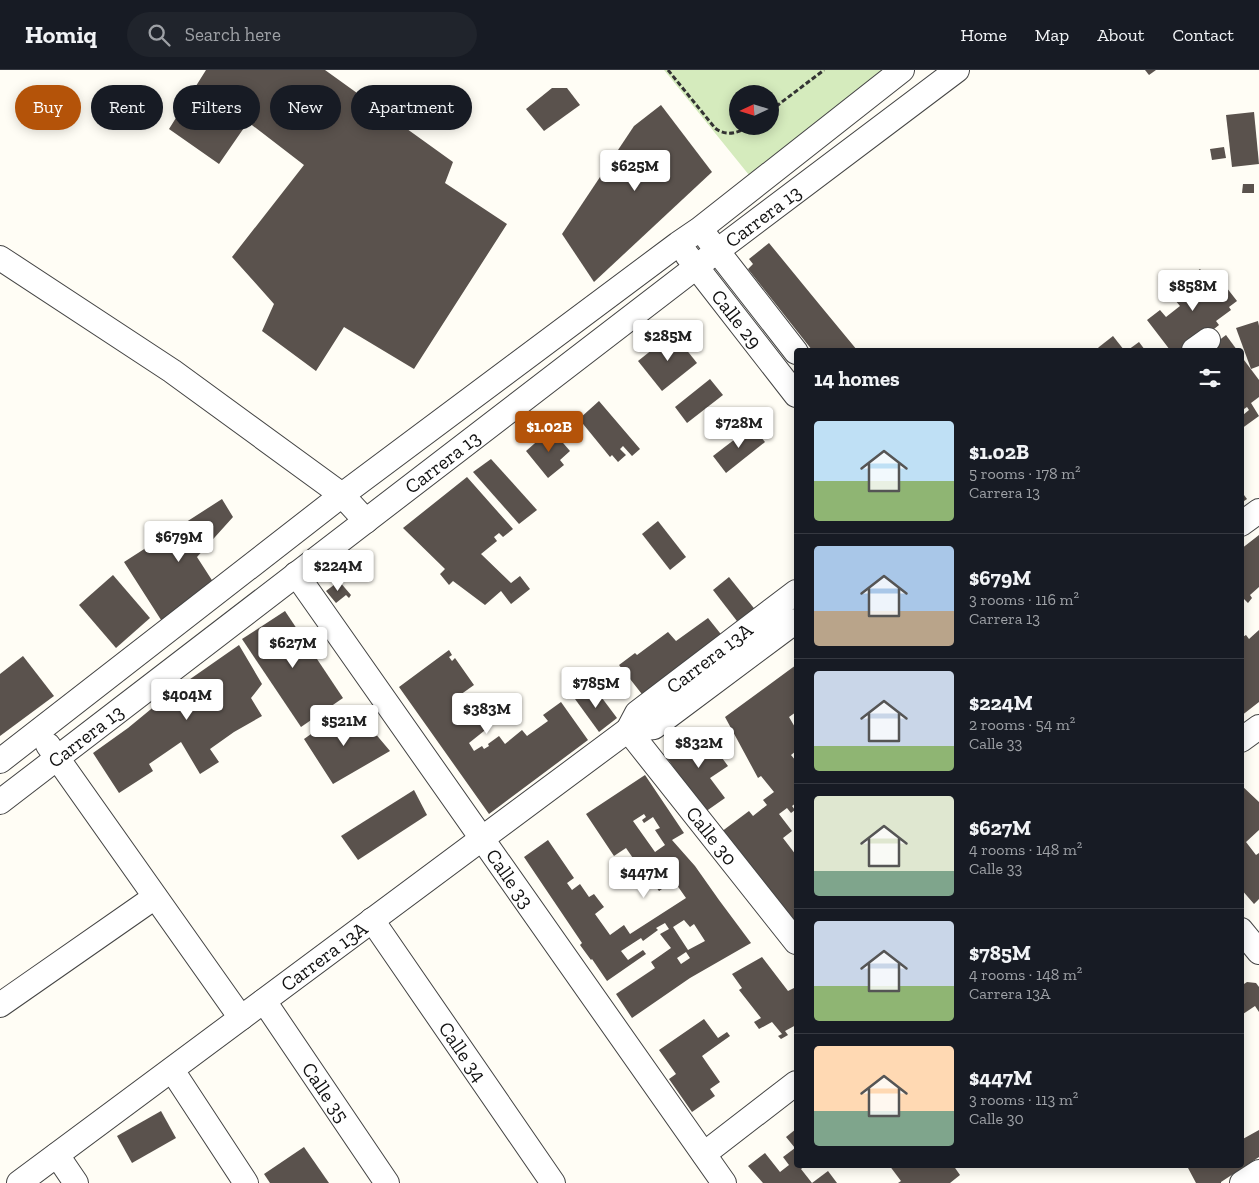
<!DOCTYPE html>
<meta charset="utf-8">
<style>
body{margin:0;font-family:"Zilla Slab",serif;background:#20242c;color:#f1f3f6;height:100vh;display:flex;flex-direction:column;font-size:19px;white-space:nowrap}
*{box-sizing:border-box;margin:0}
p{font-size:16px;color:#9ea1a6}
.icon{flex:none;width:28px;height:28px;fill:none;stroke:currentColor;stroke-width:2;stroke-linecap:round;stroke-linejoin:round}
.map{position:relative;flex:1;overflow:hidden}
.panel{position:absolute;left:794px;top:278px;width:450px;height:820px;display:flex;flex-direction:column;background:#171b24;border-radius:5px;box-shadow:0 2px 12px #0003}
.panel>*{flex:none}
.top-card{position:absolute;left:15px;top:15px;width:475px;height:45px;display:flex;gap:10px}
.needle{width:32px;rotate:266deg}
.buttons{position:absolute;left:729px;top:15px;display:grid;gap:10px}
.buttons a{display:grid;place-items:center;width:50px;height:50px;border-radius:50%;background:#171b24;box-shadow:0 2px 12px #0003;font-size:25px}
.price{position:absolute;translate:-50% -42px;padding:0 11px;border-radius:5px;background:#fff;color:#222;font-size:16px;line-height:32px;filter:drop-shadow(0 1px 2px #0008)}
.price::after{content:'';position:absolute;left:50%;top:30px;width:15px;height:11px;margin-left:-8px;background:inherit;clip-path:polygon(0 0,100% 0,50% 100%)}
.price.active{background:#b45309;color:#fff}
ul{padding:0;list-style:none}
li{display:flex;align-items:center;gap:15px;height:125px;padding:0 20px}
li+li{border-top:1px solid #363941}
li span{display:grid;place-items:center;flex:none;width:140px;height:100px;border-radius:5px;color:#555}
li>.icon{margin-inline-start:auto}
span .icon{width:60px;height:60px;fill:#fffc;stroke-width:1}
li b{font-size:21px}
h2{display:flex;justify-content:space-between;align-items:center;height:60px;padding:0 20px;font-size:21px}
.tag{padding:0 18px;border-radius:22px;background:#171b24;box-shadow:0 2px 12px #0003;font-size:18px;line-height:45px}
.tag.active{background:#b45309;color:#fff}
header{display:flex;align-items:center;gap:30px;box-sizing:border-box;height:70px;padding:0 25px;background:#171b24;border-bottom:1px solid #363941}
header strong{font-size:24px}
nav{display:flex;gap:28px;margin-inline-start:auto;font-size:18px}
.search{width:350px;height:45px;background:#20242c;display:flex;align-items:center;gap:12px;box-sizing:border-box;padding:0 18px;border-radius:28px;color:#9ea1a6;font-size:19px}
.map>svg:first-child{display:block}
</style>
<header>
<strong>Homiq</strong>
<div class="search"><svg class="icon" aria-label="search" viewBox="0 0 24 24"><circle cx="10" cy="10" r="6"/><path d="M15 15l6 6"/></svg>Search here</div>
<nav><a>Home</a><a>Map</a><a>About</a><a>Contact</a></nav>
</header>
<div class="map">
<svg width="1259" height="1113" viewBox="0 0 1259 1113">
<rect width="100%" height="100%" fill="#fffdf5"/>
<path fill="#d5ebbd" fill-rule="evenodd" d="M664,0h218l-133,105zM738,24h32v32h-32z"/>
<g fill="#5a524d" fill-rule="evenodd">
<path d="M206,0h119l128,92 -8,21 62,41 -93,145 -70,-42 -28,44 -54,-40 12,-27 -42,-47 72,-92 -56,-43 -29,42 -50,-35z"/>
<path d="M1145,0h11l-7,5z"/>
<path d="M552,18h15l13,17 -36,26 -18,-22z"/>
<path d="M661,35l51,67 -118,110 -32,-48 72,-108z"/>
<path d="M1254,42l5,52 -27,3 -6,-52z"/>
<path d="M1224,77l2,11 -14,2 -2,-11z"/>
<path d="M1243,114h11v9h-12z"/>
<path d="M769,173l50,61 38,46h-45l-64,-81 5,-5 -4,-5z"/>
<path d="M1200,199l15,20 8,-6 14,18 -8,6 2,3 -15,11 3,4 -15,12 -20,13h-14l-23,-30 13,-10 6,7 14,-11 -11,-13z"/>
<path d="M1258,251l1,5v40l-8,3 -15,-41z"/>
<path d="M673,263l24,30 -35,28 -24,-30z"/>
<path d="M1226,265l11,15h-31z"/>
<path d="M1113,266l11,14h-28l3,-3z"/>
<path d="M1139,272l6,8h-17z"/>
<path d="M1241,286l18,24v17l-8,6 8,13 -18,13v-16l2,2 6,-5 -2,-3 -6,4z"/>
<path d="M710,309l13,16 -36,28 -12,-16z"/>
<path d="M599,331l41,48 -8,7 -9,-10 -3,3 6,6 -8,7 -6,-7 -2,2 -31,-38z"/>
<path d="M752,356l13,16 -39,31 -13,-17z"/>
<path d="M551,359l19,22 -10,9 4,5 -16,13 -22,-27z"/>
<path d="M491,389l46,51 -18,14 -46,-52z"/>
<path d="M467,407l46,52 -10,8 -4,-4 -5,4 3,4 -16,13 30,29 9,-7 10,13 -19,15 -10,-13 -16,14 -32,-24 -4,4 -9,-11 5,-5 -42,-41z"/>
<path d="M1241,421l6,8 -6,4z"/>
<path d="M222,429l11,18 -36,40 20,31 -54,35 -39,-61z"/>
<path d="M658,451l28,36 -16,13 -28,-36z"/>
<path d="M1259,465v52l-9,8 2,3 -4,5 -5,-5 -2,1v-50z"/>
<path d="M113,505l37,43 -34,30 -37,-43z"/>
<path d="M729,507l28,35 -17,13 -27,-35z"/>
<path d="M339,511l12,14 -2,3 -3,-3 -10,8 -10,-12z"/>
<path d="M285,541l58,87 -42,29 -59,-88z"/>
<path d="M708,548l16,20 -79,60 -26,-33 16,-12 2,2 31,-23 8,9z"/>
<path d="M1259,560v72l-18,14v-78l5,-3 3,4z"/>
<path d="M239,575l23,39 -11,14 11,18 -28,16 -24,17 9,13 -19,12 -19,-32 -32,22 4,7 -34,22 -26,-40 35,-25 45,-37z"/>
<path d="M449,580l3,5 -3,2 3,4 3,-3 19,27 -14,10 13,18 7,-5 -3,-3 7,-6 9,13 -10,8 6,7 -20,16 5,8 8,-5 2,3 5,-3 -1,-2 11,-8 6,8 17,-14 5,6 21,-15 -5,-6 18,-13 27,38 -99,74 -90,-127z"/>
<path d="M23,586l31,40 -54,40v-62z"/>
<path d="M796,595v47l-7,5 7,12v22l-5,4 5,6v42l-4,3 3,4 -4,3 -4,-5 -8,6 13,17 -9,7 13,17v67l-75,-90 28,-21 4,5 14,-11 -4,-5 11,-8 -13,-16 -3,2 -33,-61z"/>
<path d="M593,616l24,32 -18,14 -24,-33z"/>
<path d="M349,637l16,30 9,-5 16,19 -57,33 -29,-45z"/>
<path d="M700,658l28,38 -18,12 15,20 -20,14 -38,-54 19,-14 -3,-4z"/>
<path d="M645,705l39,58 -12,7 23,26 24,34 32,43 -61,35 -58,40 -16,-24 39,-26 -4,-6 20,-14 -11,-14 9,-5 -4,-6 -9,5 2,2 -15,11 -2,-3 -20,13 7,9 15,-10 3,4 -39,27 -15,-22 -1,1 -11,-15 2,-2 -58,-86 24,-17 26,38 -7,5 5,7 8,-6 9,13 5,-3 10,13 -9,7 15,21 14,-10 6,9 56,-36 -12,-17 -15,10 -3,-4 4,-3 -19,-22 -4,2 -11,-16 -12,8 -28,-42zM644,744l2,3 -4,3 2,3 9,-6 7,11 -5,2 10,15 -10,7 -22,-31zM684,850l6,7 4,-3 11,17 -17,9 -15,-23zM686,882l4,6 -9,6 -4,-6z"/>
<path d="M1241,715l18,17v28l-13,12 10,13 3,-2v46l-5,5 -13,-15z"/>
<path d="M414,720l13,25 -69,45 -17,-24z"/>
<path d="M762,887l26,34 8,-4v38l-11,6 3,4 -7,4 -3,-3 4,-2 -10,-12 -13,7 -5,-7 7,-4 -22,-28 3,-2 -10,-14z"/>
<path d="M1247,912l9,1 3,4v25l-4,-6 -12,8 -2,-3v-25z"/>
<path d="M704,949l14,19 9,-6 3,4 -28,20 18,26 -10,7 5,7 -23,16 -23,-33 7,-5 -17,-24z"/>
<path d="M161,1041l15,27 -44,25 -15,-27z"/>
<path d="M796,1059v36h10l-5,4 11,14h-49l-15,-17 17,-13 15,19 9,-7 -6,-8 12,-9 -9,-11z"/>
<path d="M1259,1060v27l-38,25v1h-25l-8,-15 6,-3h47v-25z"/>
<path d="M304,1077l25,36h-59l-6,-9z"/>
<path d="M889,1095h64l7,10 -10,8h-52l3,-2z"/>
<path d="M828,1101l9,12h-25z"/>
</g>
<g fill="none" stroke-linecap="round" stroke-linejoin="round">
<g stroke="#444" stroke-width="26">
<g id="minor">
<path d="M708,169l88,113"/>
<path id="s1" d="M687,185l109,140"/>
<path d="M0,188l172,113 170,124 24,26"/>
<path d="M1194,280l14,-10"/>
<path d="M1241,454l18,-13"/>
<path id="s2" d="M296,504l428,609"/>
<path id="s3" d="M628,660l168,212"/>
<path d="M628,660l26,-3 142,-106"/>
<path d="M1241,670l18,-13"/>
<path d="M48,675l193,273"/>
<path d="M0,691l342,-266 336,-251 22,-15 202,-159"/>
<path id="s4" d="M0,732l717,-551 240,-181"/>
<path id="s5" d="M372,850l181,263"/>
<path d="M1241,860l18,22"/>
<path id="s6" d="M264,931l123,182"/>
<path d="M0,935l155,-108"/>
<path d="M172,1000l74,113"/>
<path d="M704,1084l92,-71"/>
<path d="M57,1085l19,28"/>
<path id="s7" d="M19,1113l609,-453 9,-17 159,-121"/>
<path d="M1242,1113l17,-11"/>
</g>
</g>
<g stroke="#333" stroke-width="3" stroke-dasharray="5 2.5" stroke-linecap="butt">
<path d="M668,0l47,58c11,9 23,5 35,-2"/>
<path d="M770,41l54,-41"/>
</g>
<use href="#minor" stroke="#fff" stroke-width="24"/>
</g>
<g text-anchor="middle" stroke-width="5" stroke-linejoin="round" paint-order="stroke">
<g font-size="20" fill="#111" stroke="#fff">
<text dy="7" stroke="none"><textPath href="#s4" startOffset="962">Carrera 13</textPath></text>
<text dy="7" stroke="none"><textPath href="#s1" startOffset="81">Calle 29</textPath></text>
<text dy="7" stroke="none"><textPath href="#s4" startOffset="558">Carrera 13</textPath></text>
<text dy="7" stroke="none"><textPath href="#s7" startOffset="869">Carrera 13A</textPath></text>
<text dy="7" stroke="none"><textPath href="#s4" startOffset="108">Carrera 13</textPath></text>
<text dy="7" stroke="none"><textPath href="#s3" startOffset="135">Calle 30</textPath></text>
<text dy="7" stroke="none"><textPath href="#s2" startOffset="372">Calle 33</textPath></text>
<text dy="7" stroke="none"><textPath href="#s7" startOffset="380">Carrera 13A</textPath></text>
<text dy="7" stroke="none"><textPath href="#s5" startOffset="160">Calle 34</textPath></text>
<text dy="7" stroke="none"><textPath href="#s6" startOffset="110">Calle 35</textPath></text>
</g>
</g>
</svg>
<div class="buttons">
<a><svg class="needle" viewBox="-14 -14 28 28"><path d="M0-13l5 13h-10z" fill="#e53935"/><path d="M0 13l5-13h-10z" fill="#9ea1a6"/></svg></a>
</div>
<b class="price" style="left:635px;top:122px">$625M</b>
<b class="price" style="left:1193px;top:242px">$858M</b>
<b class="price" style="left:668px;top:292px">$285M</b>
<b class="price" style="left:739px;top:379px">$728M</b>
<b class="price active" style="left:549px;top:383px">$1.02B</b>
<b class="price" style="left:179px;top:493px">$679M</b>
<b class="price" style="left:338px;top:522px">$224M</b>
<b class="price" style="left:293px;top:599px">$627M</b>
<b class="price" style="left:596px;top:639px">$785M</b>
<b class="price" style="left:187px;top:651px">$404M</b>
<b class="price" style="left:487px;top:665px">$383M</b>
<b class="price" style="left:344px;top:677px">$521M</b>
<b class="price" style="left:699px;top:699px">$832M</b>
<b class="price" style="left:644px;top:829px">$447M</b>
<div class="top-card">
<a class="tag active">Buy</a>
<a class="tag">Rent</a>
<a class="tag">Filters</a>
<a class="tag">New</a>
<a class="tag">Apartment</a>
</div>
<section class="panel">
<h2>14 homes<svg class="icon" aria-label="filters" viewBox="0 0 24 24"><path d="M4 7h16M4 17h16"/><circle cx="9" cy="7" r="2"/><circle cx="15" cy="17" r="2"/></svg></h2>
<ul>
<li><span style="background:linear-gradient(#bfe0f5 60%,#8fb573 0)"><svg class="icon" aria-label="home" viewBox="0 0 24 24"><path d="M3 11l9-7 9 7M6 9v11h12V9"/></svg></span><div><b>$1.02B</b><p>5 rooms · 178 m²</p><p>Carrera 13</p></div></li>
<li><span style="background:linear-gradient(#a9c7e8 65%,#b9a48a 0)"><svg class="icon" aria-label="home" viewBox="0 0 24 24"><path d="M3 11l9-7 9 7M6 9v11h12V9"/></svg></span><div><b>$679M</b><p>3 rooms · 116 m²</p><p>Carrera 13</p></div></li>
<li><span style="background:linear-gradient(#c9d6e8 75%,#8fb573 0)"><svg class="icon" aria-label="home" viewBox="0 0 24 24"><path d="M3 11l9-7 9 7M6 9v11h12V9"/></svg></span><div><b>$224M</b><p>2 rooms · 54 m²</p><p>Calle 33</p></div></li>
<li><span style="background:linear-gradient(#dfe7d0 75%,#7fa58c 0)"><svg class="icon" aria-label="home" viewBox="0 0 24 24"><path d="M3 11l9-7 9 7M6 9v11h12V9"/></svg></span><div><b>$627M</b><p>4 rooms · 148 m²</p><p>Calle 33</p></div></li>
<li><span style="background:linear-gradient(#c9d6e8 65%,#8fb573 0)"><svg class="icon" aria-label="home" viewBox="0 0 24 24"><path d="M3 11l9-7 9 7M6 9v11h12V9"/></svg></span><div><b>$785M</b><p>4 rooms · 148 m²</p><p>Carrera 13A</p></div></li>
<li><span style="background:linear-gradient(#ffd9b3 65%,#7fa58c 0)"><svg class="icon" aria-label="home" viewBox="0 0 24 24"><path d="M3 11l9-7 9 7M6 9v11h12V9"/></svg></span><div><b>$447M</b><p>3 rooms · 113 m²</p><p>Calle 30</p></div></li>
</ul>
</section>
</div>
